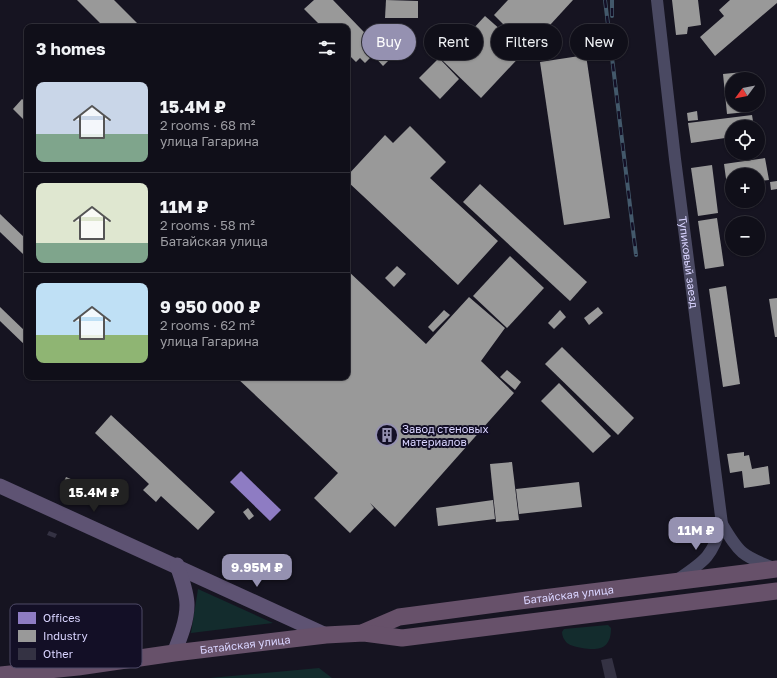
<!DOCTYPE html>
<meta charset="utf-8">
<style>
body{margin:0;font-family:"Golos Text",sans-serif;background:#191822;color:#f1f3f6;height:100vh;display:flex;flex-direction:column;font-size:15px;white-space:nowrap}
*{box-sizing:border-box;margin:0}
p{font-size:13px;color:#9c9ca2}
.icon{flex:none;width:22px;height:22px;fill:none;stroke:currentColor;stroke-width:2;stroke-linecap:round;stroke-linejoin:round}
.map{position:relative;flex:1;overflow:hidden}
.details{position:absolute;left:24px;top:24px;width:326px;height:356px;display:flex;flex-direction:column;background:#100f19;border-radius:8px;box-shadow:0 1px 3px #0004,0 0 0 1px #302f38}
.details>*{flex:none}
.top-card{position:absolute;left:362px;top:24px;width:355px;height:36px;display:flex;gap:8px}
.needle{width:26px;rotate:238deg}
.buttons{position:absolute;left:725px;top:72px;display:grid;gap:8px}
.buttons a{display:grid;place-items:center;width:40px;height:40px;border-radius:50%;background:#100f19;box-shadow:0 1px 3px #0004,0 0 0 1px #302f38;font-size:20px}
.price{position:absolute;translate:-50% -34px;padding:0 9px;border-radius:8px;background:#9591b1;color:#fff;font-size:13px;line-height:26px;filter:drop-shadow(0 1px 2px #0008)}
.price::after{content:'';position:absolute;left:50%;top:24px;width:12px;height:9px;margin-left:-6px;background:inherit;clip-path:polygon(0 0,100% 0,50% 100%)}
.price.on{background:#222;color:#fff}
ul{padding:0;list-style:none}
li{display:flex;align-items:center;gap:12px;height:100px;padding:0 12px}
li+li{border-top:1px solid #302f38}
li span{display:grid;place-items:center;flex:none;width:112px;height:80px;border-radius:8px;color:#555}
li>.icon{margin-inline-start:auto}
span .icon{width:48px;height:48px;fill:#fffc;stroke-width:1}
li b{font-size:17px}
h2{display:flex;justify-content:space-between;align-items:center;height:48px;padding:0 12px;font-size:17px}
.chip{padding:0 14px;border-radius:18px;background:#100f19;box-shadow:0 1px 3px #0004,0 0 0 1px #302f38;font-size:14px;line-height:36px}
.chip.on{background:#9591b1;color:#fff}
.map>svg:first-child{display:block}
</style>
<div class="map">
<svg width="777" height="678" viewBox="0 0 777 678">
<rect width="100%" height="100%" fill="#161421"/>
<g fill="#132c2d">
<path d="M198,589l75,34 -82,10z"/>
<path d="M608,625l3,3c0,21 -12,23 -29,20 -5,-1 -11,-2 -15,-5 -3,-3 -5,-7 -5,-11l2,-3z"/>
<path d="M319,668l13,10h-122z"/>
</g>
<path fill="#8e7cc3" d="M241,471l40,39 -11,11 -40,-39z"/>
<g fill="#999">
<path d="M77,0h37l27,27h-37z"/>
<path d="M314,0h19l57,59 -7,7 -10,-11 -8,8 -5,-5 -4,4 -9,-9v-26h-25l-18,-18z"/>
<path d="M386,0l32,1v17h-33z"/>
<path d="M508,0h65l-45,49 -34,-34z"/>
<path d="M672,0h26l3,25 -13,2 -1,7 -11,1z"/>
<path d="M730,0h47v3l-62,53 -15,-19 24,-21 -5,-6z"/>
<path d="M485,16l40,35 -44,47 -38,-37z"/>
<path d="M586,55l24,163 -46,7 -24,-163z"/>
<path d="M439,58l20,21 -19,20 -21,-21z"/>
<path d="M743,72l1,7h-12v26h14l1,7 -20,2 -4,-40z"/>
<path d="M22,99l5,4v20l-14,-14z"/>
<path d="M697,111l1,9 -10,1 -1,-8z"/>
<path d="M752,115l2,12h-22v10l-41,6 -3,-20z"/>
<path d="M410,126l36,36 -16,16 68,63 -40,44 -111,-104v-5l38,-41 8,8z"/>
<path d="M765,158l4,22 -11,1v-6h-26v10l-5,1 -3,-22z"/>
<path d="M712,165l6,48 -20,3 -7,-48z"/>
<path d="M777,181v8l-6,1 -1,-8z"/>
<path d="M480,184l107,98 -17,19 -107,-99z"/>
<path d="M0,214l27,26v9l-4,5 -23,-22z"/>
<path d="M717,218l7,48 -19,3 -7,-48z"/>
<path d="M510,256l34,32 -37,40 -34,-32z"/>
<path d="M397,266l9,8 -12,13 -9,-9z"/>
<path d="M347,270l79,74 43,-47 36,31 -24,33 33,32 -119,134 -25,-24 4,5 -24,25 -36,-35 24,-25 -102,-96h111z"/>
<path d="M726,286l14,98 -17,3 -14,-98z"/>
<path d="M777,298v39h-2l-6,-38z"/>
<path d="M0,307l27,26v14l-27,-26z"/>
<path d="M598,307l5,6 -14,12 -5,-7z"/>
<path d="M444,310l6,5 -17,17 -5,-5z"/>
<path d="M560,310l6,7 -12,12 -6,-6z"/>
<path d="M562,347l72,71 -16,17 -73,-71z"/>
<path d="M507,370l14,12 -6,8 -15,-13z"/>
<path d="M559,383l52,53 -18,17 -52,-52z"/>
<path d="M111,415l104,97 -17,18 -37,-34 -5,6 -13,-12 6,-6 -54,-51z"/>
<path d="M744,452v4l5,-1 3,14 16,-3 2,18 -26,4 -2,-17 -12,2 -3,-19z"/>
<path d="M512,462l7,58 -23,2 -6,-58z"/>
<path d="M66,477l7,3 -5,11 -7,-3z"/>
<path d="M579,482l3,25 -63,7 -3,-25z"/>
<path d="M493,500l2,19 -57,7 -2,-18z"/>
<path d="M248,508l6,8 -5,4 -6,-8z"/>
</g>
<g fill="#343243">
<path d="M49,531l8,3 -2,4 -8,-3z"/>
<path d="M612,658l5,20h-12l-4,-18z"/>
</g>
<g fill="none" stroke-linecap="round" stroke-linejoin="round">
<g stroke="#4a4962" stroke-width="12">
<path id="s1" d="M657,0l18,159 47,365c-10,33 -17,37 -45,56"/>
<path d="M722,524c17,29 20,32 52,44"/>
</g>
<g stroke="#5e5373" stroke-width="15">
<path d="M0,486l326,149"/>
<path d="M174,653c6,-15 13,-32 13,-48 0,-13 -6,-28 -10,-40"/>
</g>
<g stroke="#67516a" stroke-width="17">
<path id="s2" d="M364,632l35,-15 128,-17 250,-31"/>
<path id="s3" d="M0,675l78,-8 96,-14 152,-18 38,-2 38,5 375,-47"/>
</g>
<g stroke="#43596b" stroke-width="4">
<g id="rail">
<path d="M605,0l31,255"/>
<path d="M612,16v-16"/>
</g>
</g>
<use href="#rail" stroke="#130f26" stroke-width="2.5" stroke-dasharray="8" stroke-linecap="butt"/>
</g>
<defs>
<g id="building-ring" transform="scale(1.15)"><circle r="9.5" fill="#130f26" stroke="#9591b1" stroke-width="1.5"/><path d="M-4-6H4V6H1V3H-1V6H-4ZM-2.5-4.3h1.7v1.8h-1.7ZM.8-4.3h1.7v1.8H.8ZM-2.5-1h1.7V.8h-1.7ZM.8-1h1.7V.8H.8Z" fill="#9591b1"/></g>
</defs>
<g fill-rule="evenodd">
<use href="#building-ring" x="387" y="435"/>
</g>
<g text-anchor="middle" stroke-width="4" stroke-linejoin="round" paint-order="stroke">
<g font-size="11" fill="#d9d4ff" stroke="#130f26">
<text dy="4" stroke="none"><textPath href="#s1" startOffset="264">Тупиковый заезд</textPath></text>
<text dy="4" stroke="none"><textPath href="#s2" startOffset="209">Батайская улица</textPath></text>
<text dy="4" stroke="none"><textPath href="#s3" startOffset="247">Батайская улица</textPath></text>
</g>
<g font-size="11" fill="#d9d4ff" stroke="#130f26" text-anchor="start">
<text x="402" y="433">Завод стеновых<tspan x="402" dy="13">материалов</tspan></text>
</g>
</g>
<rect x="10" y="604" width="132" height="64" rx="6" fill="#130f26" stroke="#4e4a67" stroke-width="1"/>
<rect x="18" y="612" width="18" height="12" fill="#8e7cc3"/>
<rect x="18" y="630" width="18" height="12" fill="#999"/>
<rect x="18" y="648" width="18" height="12" fill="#343243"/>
<g font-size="11" fill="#d9d4ff">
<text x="43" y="622">Offices</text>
<text x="43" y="640">Industry</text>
<text x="43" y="658">Other</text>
</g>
</svg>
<div class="buttons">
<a><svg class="needle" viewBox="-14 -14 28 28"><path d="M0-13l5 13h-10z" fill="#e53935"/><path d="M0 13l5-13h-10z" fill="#9c9ca2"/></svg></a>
<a><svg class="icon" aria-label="locate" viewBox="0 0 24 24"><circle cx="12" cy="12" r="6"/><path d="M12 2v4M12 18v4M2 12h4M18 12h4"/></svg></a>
<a>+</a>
<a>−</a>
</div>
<b class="price on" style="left:94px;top:513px">15.4M ₽</b>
<b class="price" style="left:696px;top:551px">11M ₽</b>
<b class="price" style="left:257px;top:588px">9.95M ₽</b>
<div class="top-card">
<a class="chip on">Buy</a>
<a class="chip">Rent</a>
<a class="chip">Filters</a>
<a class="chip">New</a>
</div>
<section class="details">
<h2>3 homes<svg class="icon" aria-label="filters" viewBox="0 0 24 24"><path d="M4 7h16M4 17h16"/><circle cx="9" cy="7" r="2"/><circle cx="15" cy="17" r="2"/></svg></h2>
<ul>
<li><span style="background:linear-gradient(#c9d6e8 65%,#7fa58c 0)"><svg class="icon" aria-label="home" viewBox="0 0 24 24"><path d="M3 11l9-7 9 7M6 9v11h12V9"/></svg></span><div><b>15.4M ₽</b><p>2 rooms · 68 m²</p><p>улица Гагарина</p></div></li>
<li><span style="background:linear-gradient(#dfe7d0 75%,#7fa58c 0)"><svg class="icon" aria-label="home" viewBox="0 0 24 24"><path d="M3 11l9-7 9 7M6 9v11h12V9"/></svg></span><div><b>11M ₽</b><p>2 rooms · 58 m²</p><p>Батайская улица</p></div></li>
<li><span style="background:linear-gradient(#bfe0f5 65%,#8fb573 0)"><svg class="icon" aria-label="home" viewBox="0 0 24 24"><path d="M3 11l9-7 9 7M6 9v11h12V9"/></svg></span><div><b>9 950 000 ₽</b><p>2 rooms · 62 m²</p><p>улица Гагарина</p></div></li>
</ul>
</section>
</div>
